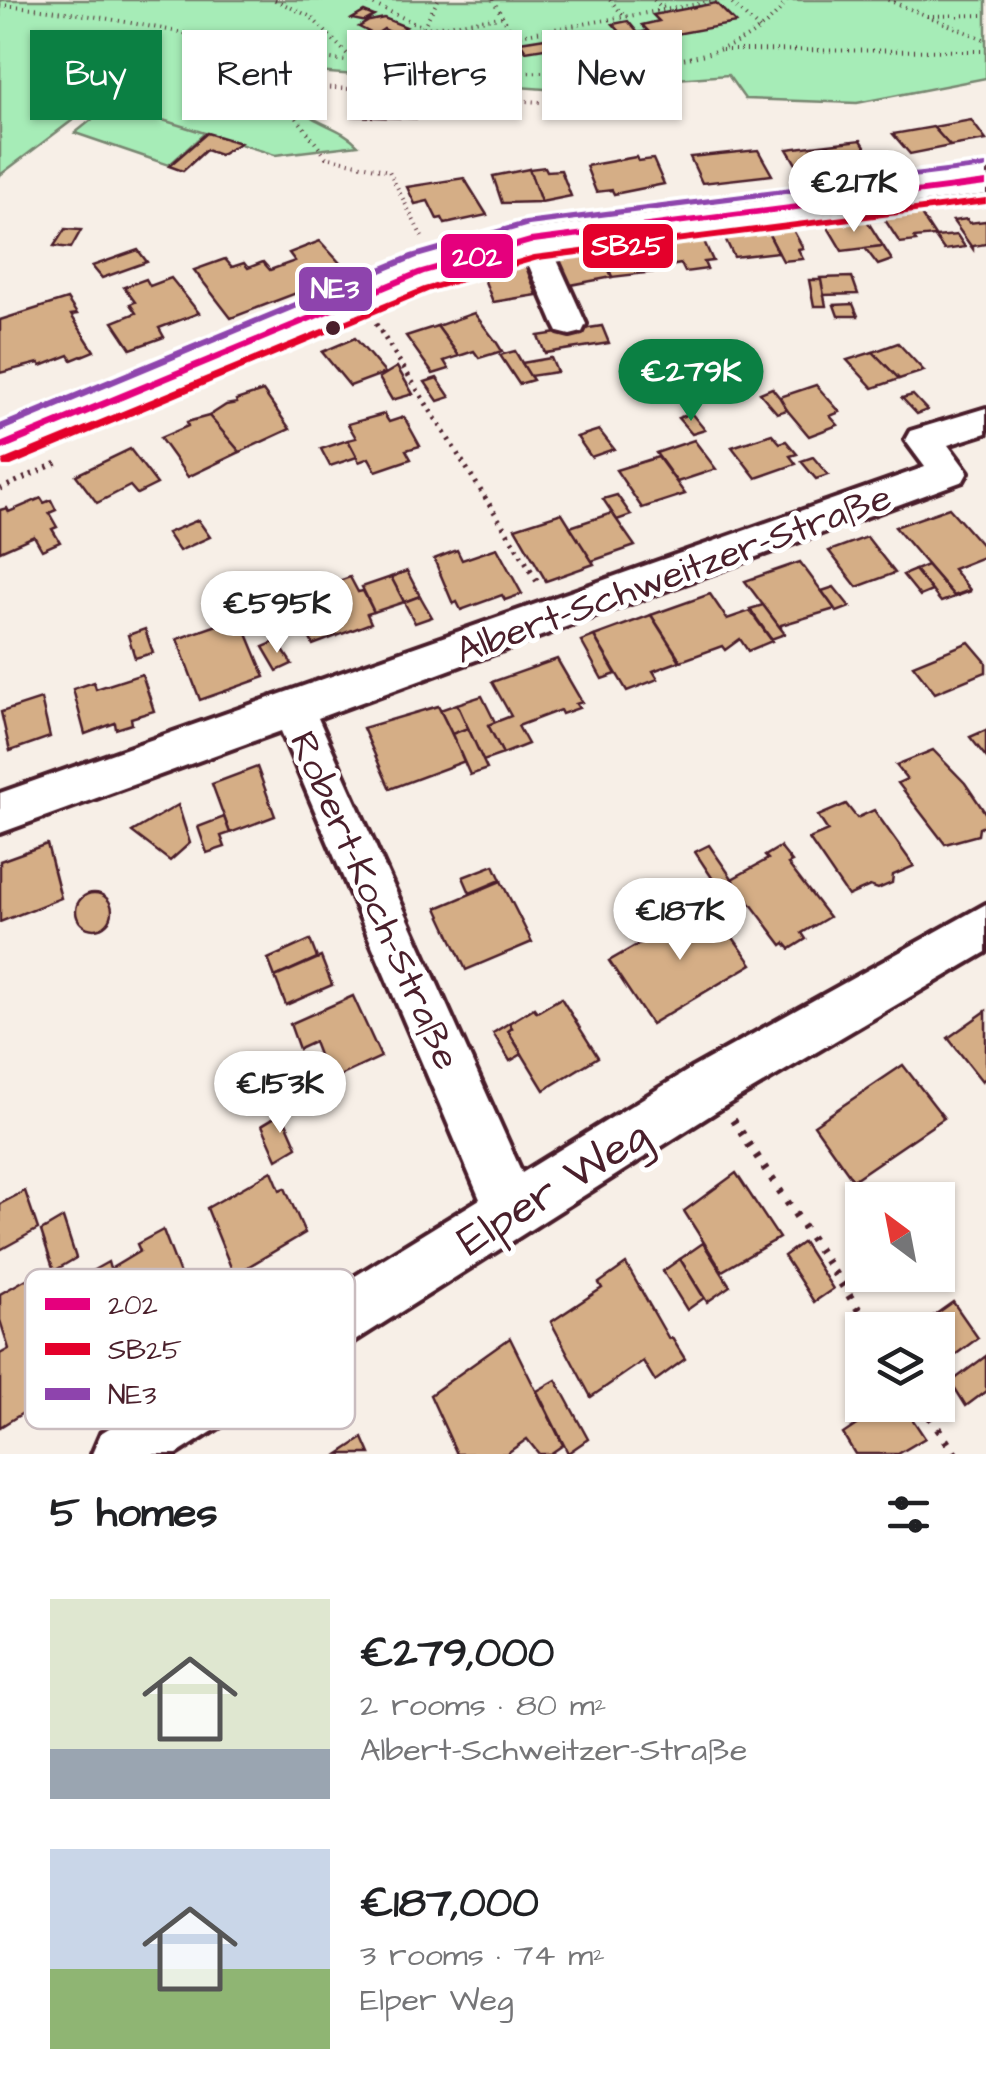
<!DOCTYPE html>
<meta charset="utf-8">
<style>
body{margin:0;font-family:"Architects Daughter",sans-serif;background:#f6f6f6;color:#202124;height:100vh;display:flex;flex-direction:column;font-size:38px;white-space:nowrap}
*{box-sizing:border-box;margin:0}
p{font-size:32px;color:#757577}
.icon{flex:none;width:55px;height:55px;fill:none;stroke:currentColor;stroke-width:2;stroke-linecap:round;stroke-linejoin:round}
.map{position:relative;height:1454px;overflow:hidden}
.side{display:flex;flex-direction:column;background:#fff;flex:1}
.side>*{flex:none}
.banner{position:absolute;left:30px;top:30px;width:928px;height:90px;display:flex;gap:20px}
.needle{width:65px;rotate:328deg}
.controls{position:absolute;left:845px;top:1182px;display:grid;gap:20px}
.controls a{display:grid;place-items:center;width:110px;height:110px;border-radius:0px;background:#fff;box-shadow:0 2px 8px #0004;font-size:50px}
.price{position:absolute;translate:-50% -85px;padding:0 22px;border-radius:35px;background:#fff;color:#222;font-size:32px;line-height:65px;filter:drop-shadow(0 2px 5px #0008)}
.price::after{content:'';position:absolute;left:50%;top:60px;width:30px;height:22px;margin-left:-15px;background:inherit;clip-path:polygon(0 0,100% 0,50% 100%)}
.price.active{background:#0b8043;color:#fff}
ul{padding:0;list-style:none}
li{display:flex;align-items:center;gap:30px;height:250px;padding:0 50px}
li span{display:grid;place-items:center;flex:none;width:280px;height:200px;border-radius:0px;color:#555}
li>.icon{margin-inline-start:auto}
span .icon{width:120px;height:120px;fill:#fffc;stroke-width:1}
li b{font-size:42px}
h2{display:flex;justify-content:space-between;align-items:center;height:120px;padding:0 50px;font-size:42px}
.tag{padding:0 35px;border-radius:0px;background:#fff;box-shadow:0 2px 8px #0004;font-size:35px;line-height:90px}
.tag.active{background:#0b8043;color:#fff}
.map>svg:first-child{display:block}
</style>
<div class="map">
<svg width="986" height="1454" viewBox="0 0 986 1454">
<rect width="100%" height="100%" fill="#f7efe7"/>
<filter id="ink" filterUnits="userSpaceOnUse"><feTurbulence type="fractalNoise" baseFrequency=".01" numOctaves="2"/><feDisplacementMap in="SourceGraphic" scale="20" xChannelSelector="R" yChannelSelector="G"/><feConvolveMatrix kernelMatrix="1 2 1 2 8 2 1 2 1" color-interpolation-filters="sRGB"/></filter>
<g filter="url(#ink)">
<path fill="#a6ecb7" stroke="#788671" stroke-width="2.5" d="M0,0h986v78l-129,25 -112,-4 -17,-24 -183,14 -229,-17 -18,34c17,19 42,20 60,39l-83,10 -135,-42 65,20 -36,32 -94,-32 35,-28 -12,-4 -98,74z"/>
<g fill="#d5ae86" stroke="#4a1f2b" stroke-width="2.5">
<path d="M716,3l20,20 -114,21 -6,-7 8,-1 -11,-12 15,-3 10,12 10,-2 -6,-6 17,-4 -6,-6z"/>
<path d="M364,12l10,4 -7,4 3,1 14,-3 22,9 -12,7 -10,-5 -9,6 -16,-8 8,-5 -15,-3z"/>
<path d="M582,32l6,9 -62,10 -6,-9z"/>
<path d="M358,96l92,2 -2,6 12,1 -3,15 -104,-4z"/>
<path d="M971,120l15,20 -36,6 -17,-19z"/>
<path d="M933,127l17,19 -40,8 -17,-20z"/>
<path d="M207,133l33,10 -20,12 -14,-5 -23,21 -14,-5z"/>
<path d="M861,140l14,22 -75,9 -13,-22z"/>
<path d="M758,150l14,25 -70,8 -12,-26z"/>
<path d="M636,157l2,4 15,-2 11,25 -50,10 -2,-4 -16,2 -10,-26z"/>
<path d="M545,167l2,4 14,-1 10,26 -30,6 -12,-33z"/>
<path d="M529,169l12,33 -39,1 -9,-27z"/>
<path d="M464,178l23,37 -42,9 -3,-6 -5,1 -9,-18 -13,3 -8,-17z"/>
<path d="M920,213l15,23 -21,2 2,3 -16,2 -17,-26z"/>
<path d="M866,219l17,27 -41,5 -16,-27z"/>
<path d="M967,219l2,4 17,-2v23l-13,2v3l-20,-28z"/>
<path d="M792,228l11,20 -5,1 5,10 -20,2 -16,-30z"/>
<path d="M65,229l16,1 -10,18 -17,-2z"/>
<path d="M767,231l11,21 -44,5 -10,-21z"/>
<path d="M957,235l8,12 -21,3 -9,-13z"/>
<path d="M703,239l10,22 -9,1 3,7 -22,3 -4,-8 -11,2 -9,-22z"/>
<path d="M320,241l29,32 -118,45 -37,-48 31,-11 7,8 12,-4 4,5 15,-6 7,8 25,-9 -6,-8z"/>
<path d="M644,246l11,26 -43,5 -11,-25z"/>
<path d="M883,246l9,14 -14,5 -13,-17z"/>
<path d="M138,250l9,12 -45,16 -10,-12z"/>
<path d="M601,252l11,25 -52,10 -5,-29z"/>
<path d="M525,264l12,31 -44,7 -12,-31z"/>
<path d="M852,277l6,17 -35,1 -3,-17z"/>
<path d="M171,278l28,35 -40,15 5,9 -33,12 -18,-27 23,-9 -6,-9 5,-2 -11,-15 22,-8 4,7z"/>
<path d="M809,280h12l5,26h-12z"/>
<path d="M67,299l10,15 -6,1 23,36 -22,9 -3,-5 -28,11 -2,-3 -39,10v-53z"/>
<path d="M853,304l5,12h-20l-4,-11z"/>
<path d="M474,313l23,30 5,8 -23,7 -5,-7 -15,5 -22,-30z"/>
<path d="M437,326l22,30 -15,5 5,8 -16,5 -27,-38z"/>
<path d="M602,326l7,17 -64,10 -7,-17z"/>
<path d="M355,338l30,35 -35,13 -28,-34z"/>
<path d="M898,343l26,28 -25,8 -26,-27z"/>
<path d="M515,351l7,12 11,17 -14,4 -19,-29z"/>
<path d="M873,352l26,27 -26,9 -26,-28z"/>
<path d="M551,358l6,14 -27,4 -8,-13z"/>
<path d="M397,367l16,27 -21,6 -13,-22z"/>
<path d="M437,378l13,19 -12,4 -13,-19z"/>
<path d="M816,385l24,27 -10,4 8,9 -29,11 -32,-38z"/>
<path d="M772,388l8,10 7,12 -10,3 -17,-20z"/>
<path d="M263,391l27,38 -50,23 -31,-36 17,-11 11,-2 -1,-3z"/>
<path d="M913,395l14,15 -10,4 -15,-16z"/>
<path d="M691,413l14,17 -13,4 -14,-16z"/>
<path d="M384,414l5,8 15,-5 16,29 -14,4 5,9 -35,12 -7,-13 -10,4 -11,-22 8,-2 -8,-14z"/>
<path d="M209,416l31,36 -52,25 -28,-39 28,-12 -1,-4z"/>
<path d="M599,430l15,19 -23,8 -14,-20z"/>
<path d="M772,434l8,9 6,-2 11,13 -7,2 6,8 -40,14 -24,-31z"/>
<path d="M348,440l9,17 -27,9 -9,-17z"/>
<path d="M694,440l22,29 -39,13 -21,-29z"/>
<path d="M130,449l27,35 -20,10 -7,-8 -33,17 -21,-28z"/>
<path d="M658,457l27,37 -43,14 -26,-38z"/>
<path d="M813,457l15,18 -12,4 -15,-18z"/>
<path d="M617,495l14,20 -14,5 -14,-21z"/>
<path d="M41,498l3,5 7,-3 5,10 -7,3 8,14 -5,2 8,13 -18,8 -8,-14 -34,15v-41l7,-2 2,4z"/>
<path d="M949,508l37,42v6l-33,13 17,21 -16,6 -59,-69z"/>
<path d="M562,513l32,51 -48,17 -31,-53z"/>
<path d="M612,513l23,33 -43,15 -22,-34z"/>
<path d="M198,520l12,17 -31,14 -12,-18z"/>
<path d="M867,537l28,36 -38,14 -28,-36z"/>
<path d="M497,548l25,46 -17,6 -3,-5 -41,15 -4,-8 -4,2 -19,-45 23,-9 5,10z"/>
<path d="M800,562l35,47 -54,16v4l-36,-48z"/>
<path d="M927,565l27,31 17,-5 -30,11 -26,-32z"/>
<path d="M915,570l17,21 -12,5 -17,-21z"/>
<path d="M407,571l13,25 -16,6 -13,-25z"/>
<path d="M350,577l8,15 5,-1 11,21 -7,2 4,9 -58,22 -22,-47z"/>
<path d="M391,577l13,25 -30,10 -12,-25z"/>
<path d="M834,587l16,20 -13,5 -15,-21z"/>
<path d="M710,594l17,25 23,-8 22,30 -24,10 -8,-12 -15,11 -3,-4 -41,15 -30,-46z"/>
<path d="M420,596l12,21 -17,6 -11,-21z"/>
<path d="M763,605l18,24 4,5 -14,5 -21,-30z"/>
<path d="M651,615l29,46 -27,10 5,8 -31,12 -33,-55z"/>
<path d="M240,617l25,60 -65,23 -23,-61z"/>
<path d="M145,629l8,24 -18,5 -7,-23z"/>
<path d="M594,636l22,38 -14,5 -21,-38z"/>
<path d="M277,641l15,23 -15,7 -14,-24z"/>
<path d="M969,642l17,20v10l-51,21 -22,-28z"/>
<path d="M557,659l25,43 -6,2 3,4 -17,6 -2,-4 -42,16 10,18 -25,10 -15,-29 23,-9 -19,-34z"/>
<path d="M142,674l12,37 -23,7 1,6 -16,5 -1,-6 -30,11 -12,-45 21,-7 2,7z"/>
<path d="M482,696l13,26 -7,3 15,29 -20,7 -26,-57z"/>
<path d="M41,699l9,38 -40,14 -9,-39z"/>
<path d="M457,704l11,24 -16,6 -12,-24z"/>
<path d="M438,706l27,55 -75,28 -27,-61z"/>
<path d="M468,728l19,41 -17,6 -18,-41z"/>
<path d="M986,730v27l-16,-20z"/>
<path d="M933,750l32,33 21,31v11l-7,3 -1,7 -33,9 -47,-61 9,-4 -11,-14z"/>
<path d="M257,767l18,49 -45,17 -18,-49z"/>
<path d="M846,804l11,14 17,-8 40,56 -21,9 -1,8 -14,6 -8,-3 -22,10 -39,-57 19,-8 -10,-15z"/>
<path d="M178,805l12,38 -20,18 -38,-29z"/>
<path d="M224,817l6,16 -9,3 4,11 -18,6 -9,-26z"/>
<path d="M47,844l14,54 -61,24v-61z"/>
<path d="M709,845l36,52 -15,8 -35,-53z"/>
<path d="M780,847l12,15 -4,2 41,53 -27,16 4,6 -16,10 -5,-6 -3,2 -50,-66 36,-20 -3,-3z"/>
<path d="M494,865l7,15 -31,13 -7,-16z"/>
<path d="M501,881l31,61 -66,28 -29,-62z"/>
<circle cx="94" cy="911" r="18"/>
<path d="M709,904l43,60 -101,60 -42,-63z"/>
<path d="M310,940l7,18 -42,19 -7,-18z"/>
<path d="M321,957l11,28 -46,20 -11,-28z"/>
<path d="M353,996l28,61 -52,24 -15,-39 -15,7 -9,-25z"/>
<path d="M561,998l37,59 -54,33 -36,-59 4,-3 -3,-5 25,-15 3,4z"/>
<path d="M986,1011v67l-4,3 -34,-43z"/>
<path d="M509,1023l3,5 -4,3 14,23 -12,7 -17,-28z"/>
<path d="M903,1065l41,53 -91,62 -39,-55z"/>
<path d="M282,1113l15,34 -20,12 -15,-34z"/>
<path d="M272,1171l8,19 5,-2 20,45 -71,42 -27,-67z"/>
<path d="M736,1173l43,65 -57,33 -38,-60z"/>
<path d="M25,1191l13,38 -38,21v-46z"/>
<path d="M63,1218l13,40 -22,13 -13,-40z"/>
<path d="M163,1230l25,65 -4,2 3,7 -25,15 -2,-7 -54,32 -23,-68 25,-14 2,7 30,-18 -3,-7z"/>
<path d="M803,1242l30,47 -19,13 -30,-46z"/>
<path d="M703,1243l27,43 -23,16 -27,-43z"/>
<path d="M680,1259l24,39 -17,12 -24,-39z"/>
<path d="M626,1264l43,75 3,-1 13,21 -30,22 -12,-20 -52,36 -40,-75 51,-34 -3,-5z"/>
<path d="M30,1277l35,110 -65,40v-73l9,-5 -9,-29v-26z"/>
<path d="M953,1302l25,36 -38,28 -2,-36 -23,-1z"/>
<path d="M510,1338l53,107 -13,9h-11l-12,-15 -21,15h-49l-27,-59z"/>
<path d="M986,1356v35l-20,15 -15,-24z"/>
<path d="M556,1380l32,59 -20,14 -31,-62z"/>
<path d="M886,1405h17l22,33 -27,16h-43l-12,-20z"/>
<path d="M363,1438l7,16h-31z"/>
</g>
<g fill="none" stroke-linecap="round" stroke-linejoin="round">
<g stroke="#4a1f2b" stroke-width="8">
<g id="minor">
<path d="M533,231l11,2 4,7 38,84 -4,8 -12,3 -12,-3 -4,-8 -36,-84 4,-7z"/>
<path d="M986,408v25l-38,12 20,27 -5,9 -645,237 204,455 170,-105 294,-164v48l-258,152 -551,350h-85l9,-21 379,-234 -199,-468 -281,102v-40l925,-326 -20,-27 5,-9z"/>
</g>
</g>
<g stroke="#4a1f2b" stroke-width="7">
<path id="major" d="M986,172v22l-450,58 -101,29 -435,183v-35l407,-166 112,-32z"/>
</g>
<g stroke="#4a1f2b" stroke-width="4" stroke-dasharray="1 5" stroke-linecap="butt">
<path d="M275,0l36,17 44,45"/>
<path d="M363,0l63,28 75,-11"/>
<path d="M493,0l21,36 207,-36"/>
<path d="M610,0l16,18"/>
<path d="M654,0l7,7 6,-1"/>
<path d="M728,0l32,30"/>
<path d="M888,0l98,40"/>
<path d="M0,5c97,7 189,31 285,47 114,19 232,27 348,14 57,-7 120,-14 154,-66"/>
<path d="M927,16l59,-1"/>
<path d="M206,38l-16,19 24,21 77,32 35,47 63,14 35,70"/>
<path d="M722,50l264,1"/>
<path d="M284,52l7,33 278,19 68,-12 37,-30"/>
<path d="M403,64l35,-64"/>
</g>
<g stroke="#4a1f2b" stroke-width="5" stroke-dasharray="2.5 6" stroke-linecap="butt">
<path d="M376,324l156,248"/>
<path d="M0,489l57,-26"/>
</g>
<path stroke="#4a1f2b" stroke-width="6" stroke-dasharray="2.5 8" stroke-linecap="butt" d="M530,570l9,14"/>
<g stroke="#4a1f2b" stroke-width="8" stroke-dasharray="4 10" stroke-linecap="butt">
<path d="M733,1120l139,210"/>
<path d="M922,1405l33,49"/>
</g>
<use href="#minor" fill="#fff" fill-rule="evenodd"/>
<use href="#major" fill="#fff" fill-rule="evenodd"/>
<g stroke="#fff" stroke-width="8">
<path id="bus-1" d="M986,180v6l-452,57 -110,31 -424,177v-8l418,-173 112,-32z"/>
</g>
<g stroke="#fff" stroke-width="8">
<path id="bus-2" d="M986,198v6l-448,56 -108,31 -419,175h-8l-1,-3 1,-3 421,-173 110,-32z"/>
</g>
<g stroke="#fff" stroke-width="8">
<path id="bus-3" d="M986,164v4l-2,1 -455,57 -112,32 -417,174v-8l411,-170 114,-33z"/>
</g>
<use href="#bus-1" fill="#e5007d" fill-rule="evenodd"/>
<use href="#bus-2" fill="#e4002b" fill-rule="evenodd"/>
<use href="#bus-3" fill="#8e44ad" fill-rule="evenodd"/>
</g>
</g>
<circle fill="#4a1f2b" stroke="#fff" stroke-width="4" cx="333" cy="328" r="9"/>
<g text-anchor="middle" stroke-width="10" stroke-linejoin="round" paint-order="stroke">
<g font-size="38" fill="#4a1f2b" stroke="#fff">
<text transform="translate(673 573) rotate(-20)" y="13">Albert-Schweitzer-Straße</text>
<text transform="translate(376 900) rotate(66)" y="13">Robert-Koch-Straße</text>
</g>
<g font-size="45" fill="#4a1f2b" stroke="#fff">
<text transform="translate(552 1186) rotate(-32)" y="16">Elper Weg</text>
</g>
</g>
<rect x="25" y="1269" width="330" height="160" rx="15" fill="#fff" stroke="#c9bcbf" stroke-width="2.5"/>
<rect x="45" y="1298" width="45" height="12" fill="#e5007d"/>
<rect x="45" y="1343" width="45" height="12" fill="#e4002b"/>
<rect x="45" y="1388" width="45" height="12" fill="#8e44ad"/>
<g font-size="28" fill="#4a1f2b">
<text x="108" y="1314">202</text>
<text x="108" y="1359">SB25</text>
<text x="108" y="1404">NE3</text>
</g>
<g stroke="#fff" stroke-width="4">
<rect x="581" y="222" width="94" height="48" rx="10" fill="#e4002b"/>
<rect x="439" y="232" width="76" height="48" rx="10" fill="#e5007d"/>
<rect x="297" y="265" width="77" height="48" rx="10" fill="#8e44ad"/>
</g>
<g font-size="28" text-anchor="middle" font-weight="bold" fill="#fff">
<text x="628" y="255">SB25</text>
<text x="477" y="266">202</text>
<text x="335" y="298">NE3</text>
</g>
</svg>
<div class="controls">
<a><svg class="needle" viewBox="-14 -14 28 28"><path d="M0-13l5 13h-10z" fill="#e53935"/><path d="M0 13l5-13h-10z" fill="#757577"/></svg></a>
<a><svg class="icon" aria-label="layers" viewBox="0 0 24 24"><path d="M12 4l9 5-9 5-9-5zM3 14l9 5 9-5"/></svg></a>
</div>
<b class="price" style="left:854px;top:235px">€217K</b>
<b class="price active" style="left:691px;top:424px">€279K</b>
<b class="price" style="left:277px;top:656px">€595K</b>
<b class="price" style="left:680px;top:963px">€187K</b>
<b class="price" style="left:280px;top:1136px">€153K</b>
<div class="banner">
<a class="tag active">Buy</a>
<a class="tag">Rent</a>
<a class="tag">Filters</a>
<a class="tag">New</a>
</div>
</div>
<section class="side">
<h2>5 homes<svg class="icon" aria-label="filters" viewBox="0 0 24 24"><path d="M4 7h16M4 17h16"/><circle cx="9" cy="7" r="2"/><circle cx="15" cy="17" r="2"/></svg></h2>
<ul>
<li><span style="background:linear-gradient(#dfe7d0 75%,#9aa5b1 0)"><svg class="icon" aria-label="home" viewBox="0 0 24 24"><path d="M3 11l9-7 9 7M6 9v11h12V9"/></svg></span><div><b>€279,000</b><p>2 rooms · 80 m²</p><p>Albert-Schweitzer-Straße</p></div></li>
<li><span style="background:linear-gradient(#c9d6e8 60%,#8fb573 0)"><svg class="icon" aria-label="home" viewBox="0 0 24 24"><path d="M3 11l9-7 9 7M6 9v11h12V9"/></svg></span><div><b>€187,000</b><p>3 rooms · 74 m²</p><p>Elper Weg</p></div></li>
</ul>
</section>
